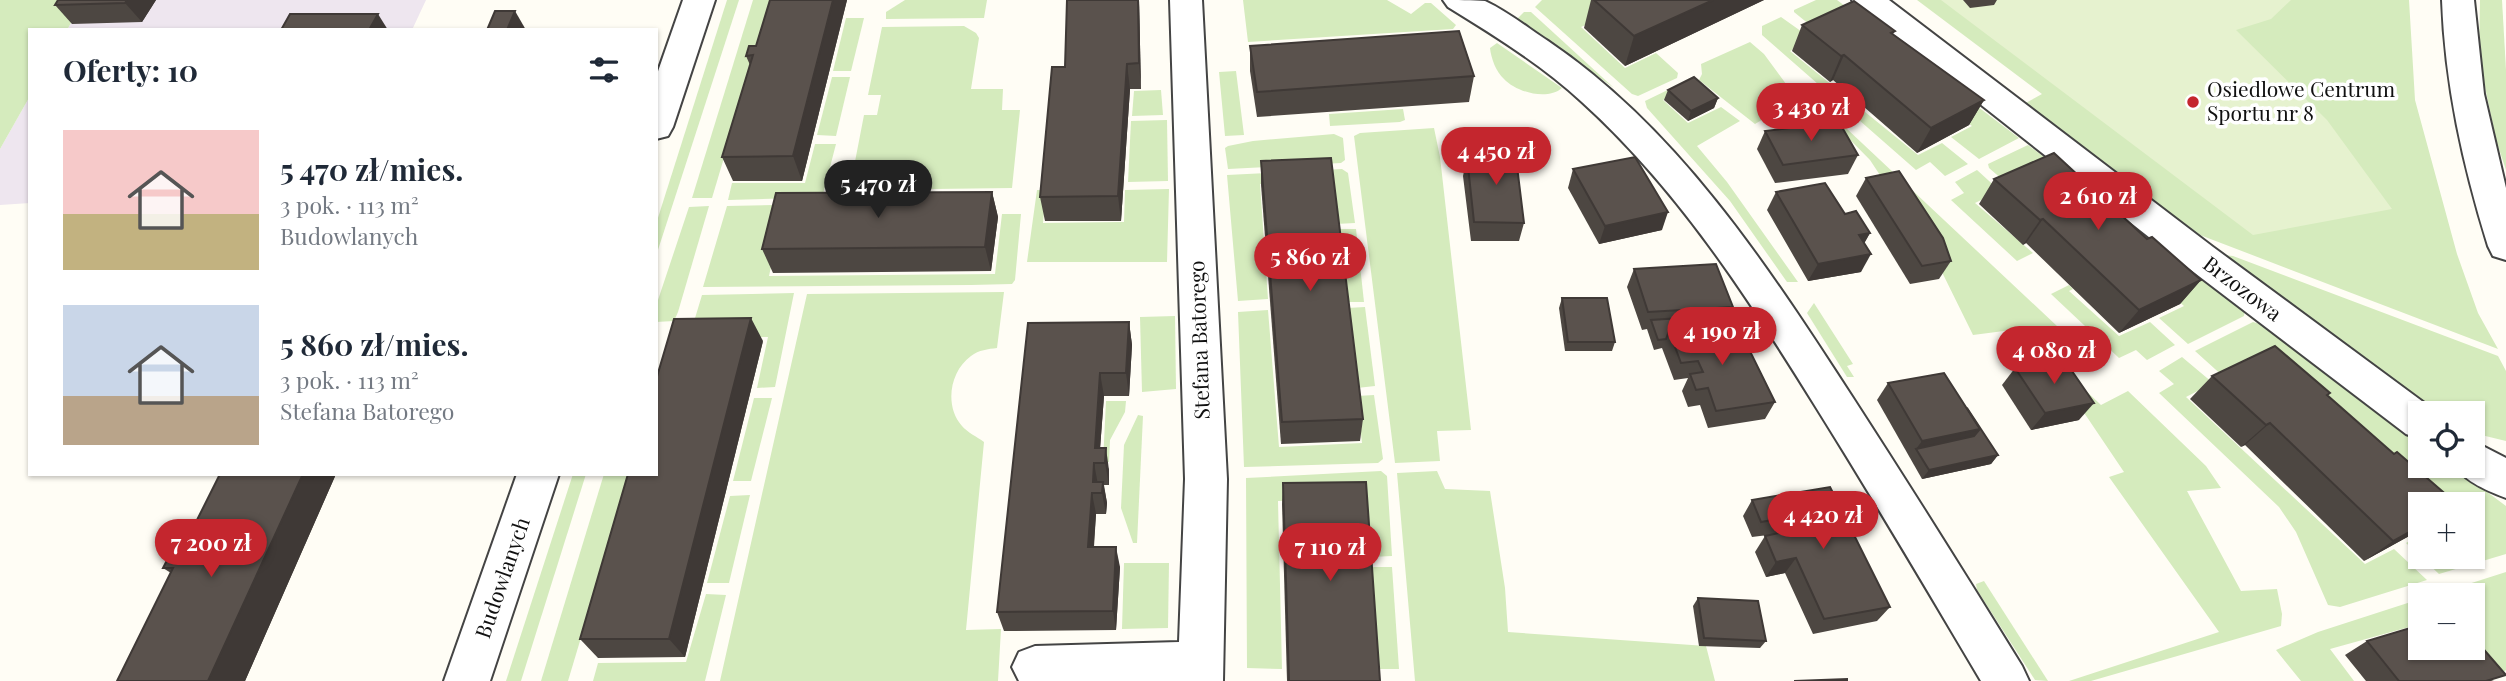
<!DOCTYPE html>
<html lang="pl">
<meta charset="utf-8">
<style>
body{margin:0;font-family:"Playfair Display",serif;background:#f6f6f7;color:#1f2937;height:100vh;display:flex;flex-direction:column;font-size:26px;white-space:nowrap}
*{box-sizing:border-box;margin:0}
p{font-size:23px;color:#747a83}
.icon{flex:none;width:38px;height:38px;fill:none;stroke:currentColor;stroke-width:2;stroke-linecap:round;stroke-linejoin:round}
.map{position:relative;flex:1;overflow:hidden}
.drawer{position:absolute;left:28px;top:28px;width:630px;height:448px;display:flex;flex-direction:column;background:#fff;border-radius:0px;box-shadow:0 2px 5px #0004}
.drawer>*{flex:none}
.buttons{position:absolute;left:2408px;top:401px;display:grid;gap:14px}
.buttons a{display:grid;place-items:center;width:77px;height:77px;border-radius:0px;background:#fff;box-shadow:0 2px 5px #0004;font-size:35px}
.price{position:absolute;translate:-50% -60px;padding:0 16px;border-radius:24px;background:#c4262e;color:#fff;font-size:23px;line-height:46px;filter:drop-shadow(0 2px 4px #0008)}
.price::after{content:'';position:absolute;left:50%;top:42px;width:21px;height:16px;margin-left:-10px;background:inherit;clip-path:polygon(0 0,100% 0,50% 100%)}
.price.selected{background:#222;color:#fff}
ul{padding:0;list-style:none}
li{display:flex;align-items:center;gap:21px;height:175px;padding:0 35px}
li span{display:grid;place-items:center;flex:none;width:196px;height:140px;border-radius:0px;color:#555}
li>.icon{margin-inline-start:auto}
span .icon{width:84px;height:84px;fill:#fffc;stroke-width:1}
li b{font-size:30px}
h2{display:flex;justify-content:space-between;align-items:center;height:84px;padding:0 35px;font-size:30px}
.map>svg:first-child{display:block}
</style>
<div class="map">
<svg width="2506" height="681" viewBox="0 0 2506 681">
<rect width="100%" height="100%" fill="#fffdf5"/>
<g fill="#eee6ef">
<path d="M84,0h342l-14,30h-345z"/>
<path d="M30,96v107l-30,2v-56z"/>
</g>
<g fill="#d5ebbd">
<path d="M0,0h84l-17,30h-37v66l-30,53z"/>
<path d="M727,0h12l-83,256v-32z"/>
<path d="M753,0h18l-59,198h-20z"/>
<path d="M905,0h82l-3,18 -98,1v-7z"/>
<path d="M1243,0h144l24,14 14,-11h6l25,22 -3,4 -205,13z"/>
<path d="M1542,0h100l-61,27 44,41 31,-15 22,20 -1,5 -39,18 -6,-2 -97,-87z"/>
<path d="M1816,0h21l182,138 -40,21 -28,-22 21,-11 -129,-102 -22,10 -27,-22v-2z"/>
<path d="M1917,0h492l6,100 42,154 21,59 20,36 -298,-114 -178,-130 20,-11z"/>
<path d="M2480,0h22l4,70v100l-10,-30 -17,-82z"/>
<path d="M1524,12h7l83,76 -97,-69z"/>
<path d="M1781,17l31,22 -22,12 128,104 24,-12 26,21 -23,12 -15,-14 -14,8 -154,-135v-9z"/>
<path d="M846,18h18l-13,53h-18z"/>
<path d="M964,26l12,7 3,5 -8,51h32l-1,21h18l-8,78 -156,2 -4,-13 12,-62h13l4,-20h-13l14,-68z"/>
<path d="M1750,42l14,12 33,45 -42,25 -56,-44 3,-6 -1,-10z"/>
<path d="M1497,43l65,45c-15,13 -46,4 -58,-9 -8,-7 -13,-21 -14,-31z"/>
<path d="M1236,71l8,64 -19,1 -6,-64z"/>
<path d="M832,77h18l-14,59 -19,-1z"/>
<path d="M1678,85l6,5 -21,10 25,23 33,-16 19,14 -43,25 30,36 71,100h-11l-57,-81 -83,-93 -2,-7z"/>
<path d="M1161,90l2,25 -31,1 2,-25z"/>
<path d="M1809,98h5l260,244 -25,14 52,49 27,-14 78,75 15,22 -34,3 54,100 36,-2 5,25 -1,12 -190,55h-22l150,-49 -110,-155 15,-5 -97,-144 -54,7 -37,-75 -66,-100z"/>
<path d="M1403,109l2,11 -5,2 -70,4 -1,-12z"/>
<path d="M1167,120l1,61 -40,1 3,-61z"/>
<path d="M1434,128l6,29 31,273 -34,1 3,30 -45,2 -41,-327 6,-3z"/>
<path d="M1334,134l9,4 2,22 -4,3 -113,6 -3,-21 3,-2 25,-5z"/>
<path d="M815,144h21l-13,50 -26,4 -69,2 4,-17h73z"/>
<path d="M2028,145l217,162 -1,9 -56,28 -29,-26 25,-12 -148,-132 -26,12 -21,-18 -1,-4z"/>
<path d="M1342,169l6,4 7,50 -19,1 -4,-43 -72,3 8,115 -30,2 -11,-126z"/>
<path d="M1977,170l23,21 -25,12 58,50 -16,8 -66,-61 13,-7 -9,-11z"/>
<path d="M1169,189l-2,73h-140l10,-72h9l-3,33 81,-1 1,-32z"/>
<path d="M820,204l-38,12 -13,60 226,-2 7,-60h19l-6,66 -3,4 -41,1 -268,2 24,-81z"/>
<path d="M709,206l-31,106 -4,9 -18,1v-16l33,-99z"/>
<path d="M1338,229h18l8,73h-18z"/>
<path d="M2224,255l9,1 265,100 8,15v70l-33,-8v-20h-33z"/>
<path d="M2069,285l4,4 -4,2 50,45 31,-14 25,23 -28,15 -11,-10 -17,8 -68,-64z"/>
<path d="M1004,292l-7,56c-9,1 -18,2 -26,8 -21,15 -27,50 -9,70 5,6 15,11 22,16l-18,188 35,-1 -3,52h-278l87,-387z"/>
<path d="M794,293l-19,94 -18,1 11,-51 -79,1 13,-43z"/>
<path d="M1814,303l39,61 -6,2 7,11h-7l-40,-64z"/>
<path d="M1365,307l10,79 -18,2 -10,-80z"/>
<path d="M1268,310l11,137 83,-4 -5,-47 17,-1 9,64 -5,4 -134,4 -6,-155z"/>
<path d="M1175,316l1,73 -34,3 -2,-75z"/>
<path d="M2253,322l14,4 153,115v25h32l54,40v48l-67,20 -33,-31 14,-8v21h53v-52h-53l-195,-126 -30,-27z"/>
<path d="M2182,357l31,26 -27,14 179,167 29,-15 33,31 -87,27 -12,-2 -32,-73 -17,-25 -120,-114 15,-9 -15,-13z"/>
<path d="M754,398h18l-21,83h-18z"/>
<path d="M1106,401h20l-1,11 -15,28 -1,22h-6z"/>
<path d="M1138,415l5,1 -6,127h-4l-12,-35 3,-63z"/>
<path d="M1381,471l6,5 5,80 -21,1 -4,-59 -89,3 4,168 -35,-1 -1,-190z"/>
<path d="M1437,471l8,18 45,2 15,97 3,44 198,14 9,35h-300l-18,-208z"/>
<path d="M573,474h13l-65,207h-15z"/>
<path d="M604,474h26l-62,207h-27z"/>
<path d="M750,495l-21,88h-22l23,-87z"/>
<path d="M1124,563h45l-1,65 -46,1z"/>
<path d="M1372,567h20l7,102h-20z"/>
<path d="M2506,572v98l-10,9 -23,-31v-53h-39z"/>
<path d="M1984,581l64,100 -13,-1 -58,-90 -1,-6z"/>
<path d="M706,594l20,1 -21,86h-112l5,-18 88,-1z"/>
<path d="M2420,599v25l-90,25 24,32h-53l-25,-31 42,-18z"/>
</g>
<path fill="#e6f2cf" d="M1941,0h350l-20,19 -35,11 91,90 65,89 -139,26z"/>
<g fill="none" stroke-linecap="round" stroke-linejoin="round">
<g stroke="#444" stroke-width="4">
<g id="minor">
<path d="M683,0h32l-42,127 -5,9 -12,3v-62z"/>
<path d="M1170,0h32l25,479 -4,202h-204l-7,-14 7,-15 16,-6 144,-4 6,-163z"/>
<path d="M1443,0c12,0 31,0 42,1 22,10 43,27 63,40 133,90 221,228 307,360 57,88 112,176 167,265l7,15h-48c-55,-93 -110,-186 -167,-277 -67,-108 -137,-216 -232,-302 -40,-37 -87,-66 -134,-95z"/>
<path d="M1852,0h37l324,247 221,163 2,3h-16v26l-14,-5 -219,-167 -330,-260z"/>
<path d="M2442,0h32l10,94 22,94v72l-13,-4 -5,-10c-25,-81 -43,-161 -46,-246z"/>
<path d="M2473,441l33,17v40c-16,-6 -43,-17 -50,-32h17z"/>
<path d="M517,474h42l-69,207h-46z"/>
</g>
</g>
<use href="#minor" fill="#fff" fill-rule="evenodd"/>
</g>
<g fill="#4d4742">
<path d="M58,0h98l-14,22 -70,2 -17,-19z"/>
<path d="M770,0h77l-45,181h-69l-11,-24 28,-92 -4,-9 10,-10z"/>
<path d="M1067,0h72l2,89h-11l-9,132h-76l-5,-24 25,-130z"/>
<path d="M1591,0h173l-139,66 -41,-38z"/>
<path d="M1963,0h34l-3,5 -24,3z"/>
<path d="M1802,25l93,6 -2,3 91,66 -15,25 -52,28 -84,-73 -3,2 -38,-31z"/>
<path d="M1250,46l224,30 -5,26 -212,15 -7,-46z"/>
<path d="M1668,90l50,8 -4,10 -26,13 -24,-21z"/>
<path d="M1765,131l93,24 -10,19 -73,9 -18,-34z"/>
<path d="M1483,149l41,74 -5,18h-48l-8,-65 4,-19h14z"/>
<path d="M1261,161l102,258 -3,22 -79,3 -20,-259z"/>
<path d="M1573,169l89,61 -63,14 -31,-56z"/>
<path d="M1866,178l85,83 -12,18 -29,5 -54,-88z"/>
<path d="M1994,179l153,60 54,41 -21,24 -61,29 -93,-90 -3,2 -44,-41z"/>
<path d="M992,192l6,25 -7,54 -218,2 -11,-24z"/>
<path d="M1776,192l69,22 25,19 -6,10 -3,29 -53,9 -41,-71z"/>
<path d="M1634,269l99,38 -5,11 9,20 38,64 -10,17 -57,9 -8,-23 -12,2 -6,-16 6,-13 -14,2 -12,-32 -8,2 -7,-21 -5,1 -15,-43z"/>
<path d="M1562,298l53,44 -3,9h-47l-6,-43z"/>
<path d="M1129,322l3,23 -3,51h-25l-4,52 9,22v15h-5l3,18 -1,11h-10l-2,33 26,20 -4,63 -112,1 -7,-19 31,-289z"/>
<path d="M763,341l-78,316 -87,1 -18,-19z"/>
<path d="M2015,368l64,52 -48,10 -29,-45z"/>
<path d="M2212,376l115,20 93,108v26l-56,31 -119,-116 -4,2 -51,-48z"/>
<path d="M1888,383l79,25 31,47 -7,9 -69,15 -45,-79z"/>
<path d="M220,474h116l-91,207 -74,-108 -8,-5 23,-26z"/>
<path d="M1283,483l97,198h-93l-5,-177z"/>
<path d="M1752,500l138,107 -13,14 -64,13 -28,-61 -19,4 -11,-25 10,-16h3v-1l-16,2 -9,-21z"/>
<path d="M1698,598l68,43 -6,7 -61,-2 -6,-40z"/>
<path d="M2367,641l127,40h-128l-21,-26z"/>
</g>
<g fill="#3f3936">
<path d="M127,0h29l-14,22 -17,-19z"/>
<path d="M833,0h14l-45,181 -9,-25z"/>
<path d="M1138,0h1l2,89 -2,-26z"/>
<path d="M1713,0h51l-139,66 9,-30z"/>
<path d="M515,11l11,19h-19z"/>
<path d="M378,14l10,16h-19z"/>
<path d="M1844,55l-11,25 -3,2 11,-26z"/>
<path d="M1127,64l3,25 -9,132 -3,-25z"/>
<path d="M1718,98l-4,10 -26,13 3,-10z"/>
<path d="M1984,100l-15,25 -52,28 14,-25z"/>
<path d="M992,192l6,25 -7,54 -6,-24z"/>
<path d="M1668,212l-6,18 -63,14 6,-18z"/>
<path d="M2043,219l-17,24 -3,2 17,-25z"/>
<path d="M1870,233l-10,18 -1,-16z"/>
<path d="M1871,254l-10,18 -53,9 10,-17z"/>
<path d="M2201,280l-21,24 -61,29 20,-23z"/>
<path d="M751,318l12,23 -78,316 -16,-18z"/>
<path d="M1129,322l3,23 -3,51 -3,-23z"/>
<path d="M1100,373l4,23 -5,67 -4,-15z"/>
<path d="M2094,403l-15,17 -48,10 14,-17z"/>
<path d="M2270,423l-25,22 -4,2 25,-22z"/>
<path d="M1980,429l-13,16 -51,4 6,-8z"/>
<path d="M1106,448l3,22v15l-4,-22z"/>
<path d="M1998,455l-7,9 -69,15 7,-9z"/>
<path d="M1094,463l4,22 -5,-3z"/>
<path d="M303,474h33l-91,207h-37z"/>
<path d="M1103,482l4,21 -1,11 -4,-21z"/>
<path d="M1092,493l4,21 -4,53 -4,-20z"/>
<path d="M2420,526v4l-56,31 29,-20z"/>
<path d="M1116,547l4,20 -4,63 -3,-19z"/>
<path d="M1796,558l-11,15 -19,4 10,-15z"/>
</g>
<g fill="#5a524d" stroke="#3f3936" stroke-width="2">
<path d="M58,0h69l-2,3 -70,2z"/>
<path d="M770,0h63l-40,156 -71,1 31,-102 -7,1 3,-10h7z"/>
<path d="M1067,0h71l1,63 -12,1 -9,132 -78,1 12,-130h13z"/>
<path d="M1594,0h119l-79,36z"/>
<path d="M1854,1l41,30 -4,2 93,67 -53,28 -87,-73 -3,1 -39,-31z"/>
<path d="M495,11h20l-8,19h-20z"/>
<path d="M290,14h88l-9,16h-88z"/>
<path d="M1459,31l15,45 -217,16 -7,-46z"/>
<path d="M1694,77l24,21 -27,13 -23,-21z"/>
<path d="M1839,122l19,33 -75,10 -18,-34z"/>
<path d="M1483,149l32,1 9,73 -50,-1 -7,-65h16z"/>
<path d="M2054,153l93,86 5,-2 49,43 -62,30 -96,-91 -3,1 -46,-41z"/>
<path d="M1635,157l33,55 -63,14 -32,-57z"/>
<path d="M1331,158l32,261 -81,3 -21,-261z"/>
<path d="M1899,171l44,67 8,23 -29,5 -56,-88z"/>
<path d="M1825,183l20,31 11,-3 14,22 -11,2 12,19 -53,10 -42,-72z"/>
<path d="M992,192l-7,55 -223,2 14,-56z"/>
<path d="M1716,264l17,43 -85,5 -14,-43z"/>
<path d="M1562,298h45l8,44h-47z"/>
<path d="M1727,315l10,23 -14,2 -7,-16 -47,7 -3,8 -8,1 -7,-20z"/>
<path d="M751,318l-82,321h-89l48,-165h28v-94l18,-61z"/>
<path d="M1129,322l-3,51h-26l-5,75h11l-1,15h-11l-1,19h10l-1,11h-10l-4,54h28l-3,64 -116,1 31,-289z"/>
<path d="M1716,324l7,16 20,-3 32,65 -59,9 -8,-23 -12,2 -6,-16 13,-2 -5,-11 -17,2 -12,-32z"/>
<path d="M2275,346l55,47 -3,2 67,59 3,-2 60,52h-37v22l-27,15 -123,-118 -4,2 -54,-49z"/>
<path d="M2063,358l31,45 -49,10 -30,-45z"/>
<path d="M1944,373l36,56 -58,12 -34,-58z"/>
<path d="M1967,408l31,47 -69,15 -13,-21 58,-13 6,-7z"/>
<path d="M220,474h83l-95,207h-91l56,-113h-10l13,-25 10,-1z"/>
<path d="M1366,482l14,199h-91l-6,-198z"/>
<path d="M1830,487l60,120 -66,12 -28,-61 -20,4 -11,-26 19,-4 -7,-13 -16,3 -9,-22z"/>
<path d="M1698,598l60,3 8,40 -62,-3z"/>
<path d="M2420,625v23h53v-11l33,38 -20,6h-87l-32,-40z"/>
<path d="M1847,679v2h-53z"/>
</g>
<circle fill="#c4262e" stroke="#fff" stroke-width="2.5" cx="2193" cy="102" r="7"/>
<g text-anchor="middle" stroke-width="7" stroke-linejoin="round" paint-order="stroke">
<g font-size="21" fill="#111" stroke="#fff" text-anchor="start">
<text x="2207" y="97">Osiedlowe Centrum<tspan x="2207" dy="24">Sportu nr 8</tspan></text>
</g>
<g font-size="21" fill="#111" stroke="#fff">
<text transform="translate(2242 289) rotate(37)" y="7">Brzozowa</text>
<text transform="translate(1200 340) rotate(-92)" y="7">Stefana Batorego</text>
<text transform="translate(503 578) rotate(-71)" y="7">Budowlanych</text>
</g>
</g>
</svg>
<div class="buttons">
<a><svg class="icon" aria-label="locate" viewBox="0 0 24 24"><circle cx="12" cy="12" r="6"/><path d="M12 2v4M12 18v4M2 12h4M18 12h4"/></svg></a>
<a>+</a>
<a>−</a>
</div>
<b class="price" style="left:1811px;top:143px">3 430 zł</b>
<b class="price" style="left:1496px;top:187px">4 450 zł</b>
<b class="price selected" style="left:878px;top:220px">5 470 zł</b>
<b class="price" style="left:2098px;top:232px">2 610 zł</b>
<b class="price" style="left:1310px;top:293px">5 860 zł</b>
<b class="price" style="left:1722px;top:367px">4 190 zł</b>
<b class="price" style="left:2054px;top:386px">4 080 zł</b>
<b class="price" style="left:1823px;top:551px">4 420 zł</b>
<b class="price" style="left:211px;top:579px">7 200 zł</b>
<b class="price" style="left:1330px;top:583px">7 110 zł</b>
<section class="drawer">
<h2>Oferty: 10<svg class="icon" aria-label="filters" viewBox="0 0 24 24"><path d="M4 7h16M4 17h16"/><circle cx="9" cy="7" r="2"/><circle cx="15" cy="17" r="2"/></svg></h2>
<ul>
<li><span style="background:linear-gradient(#f6c9c9 60%,#c2b280 0)"><svg class="icon" aria-label="home" viewBox="0 0 24 24"><path d="M3 11l9-7 9 7M6 9v11h12V9"/></svg></span><div><b>5 470 zł/mies.</b><p>3 pok. · 113 m²</p><p>Budowlanych</p></div></li>
<li><span style="background:linear-gradient(#c9d6e8 65%,#b9a48a 0)"><svg class="icon" aria-label="home" viewBox="0 0 24 24"><path d="M3 11l9-7 9 7M6 9v11h12V9"/></svg></span><div><b>5 860 zł/mies.</b><p>3 pok. · 113 m²</p><p>Stefana Batorego</p></div></li>
</ul>
</section>
</div>
